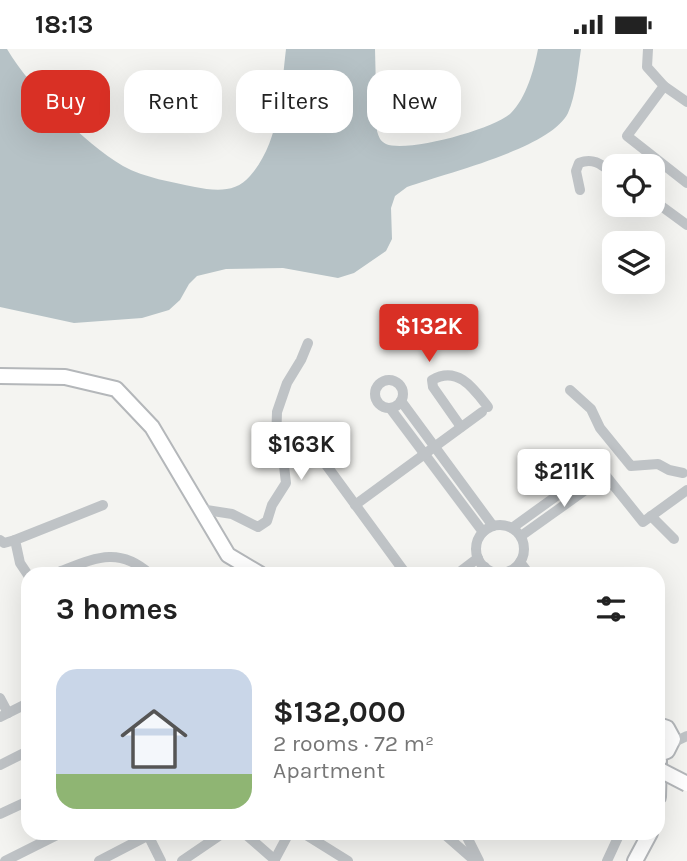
<!DOCTYPE html>
<meta charset="utf-8">
<style>
body{margin:0;font-family:Karla,sans-serif;background:#f2f2f2;color:#222;height:100vh;display:flex;flex-direction:column;font-size:26px;white-space:nowrap}
*{box-sizing:border-box;margin:0}
p{font-size:23px;color:#767676}
.icon{flex:none;width:38px;height:38px;fill:none;stroke:currentColor;stroke-width:2;stroke-linecap:round;stroke-linejoin:round}
.map{position:relative;flex:1;overflow:hidden}
.sheet{position:absolute;left:21px;top:518px;width:644px;height:273px;display:flex;flex-direction:column;background:#fff;border-radius:21px;box-shadow:0 7px 28px #0002}
.sheet>*{flex:none}
.top-card{position:absolute;left:21px;top:21px;width:646px;height:63px;display:flex;gap:14px}
.fabs{position:absolute;left:602px;top:105px;display:grid;gap:14px}
.fabs a{display:grid;place-items:center;width:63px;height:63px;border-radius:14px;background:#fff;box-shadow:0 7px 28px #0002;font-size:35px}
.price{position:absolute;translate:-50% -60px;padding:0 16px;border-radius:7px;background:#fff;color:#222;font-size:23px;line-height:46px;filter:drop-shadow(0 2px 4px #0008)}
.price::after{content:'';position:absolute;left:50%;top:42px;width:21px;height:16px;margin-left:-10px;background:inherit;clip-path:polygon(0 0,100% 0,50% 100%)}
.price.active{background:#d93025;color:#fff}
ul{padding:0;list-style:none}
li{display:flex;align-items:center;gap:21px;height:175px;padding:0 35px}
li+li{border-top:2px solid #e0e0e0}
li span{display:grid;place-items:center;flex:none;width:196px;height:140px;border-radius:21px;color:#555}
li>.icon{margin-inline-start:auto}
span .icon{width:84px;height:84px;fill:#fffc;stroke-width:1}
li b{font-size:30px}
h2{display:flex;justify-content:space-between;align-items:center;height:84px;padding:0 35px;font-size:30px}
.tag{padding:0 24px;border-radius:21px;background:#fff;box-shadow:0 7px 28px #0002;font-size:24px;line-height:63px}
.tag.active{background:#d93025;color:#fff}
.status{display:flex;justify-content:space-between;align-items:center;height:49px;padding:0 35px;background:#fff;direction:ltr}
.status svg{height:19px;fill:currentColor}
.map>svg:first-child{display:block}
</style>
<div class="status"><b>18:13</b><svg viewBox="0 0 49 12"><path d="M0 12V9h3v3zM5 12V6h3v6zM10 12V3h3v9zM15 12V0h3v12zM26 1h20v11H26zM47 4h2v5h-2z"/></svg></div>
<div class="map">
<svg width="687" height="812" viewBox="0 0 687 812">
<rect width="100%" height="100%" fill="#f4f4f1"/>
<path fill="#b6c2c6" d="M0,0h7c23,39 77,94 116,117 22,12 49,16 72,21 20,4 41,6 55,-11 30,-34 31,-85 36,-127h89l2,82c2,6 3,10 9,13 21,9 108,-15 125,-31 15,-15 23,-43 27,-64h43c-3,20 -5,46 -13,64 -18,36 -123,60 -161,74l-12,9 -4,12 1,31 -6,12 -32,22 -16,5 -55,-10 -57,1 -29,7 -8,8 -9,16 -11,10 -27,8 -68,5 -74,-16z"/>
<g fill="none" stroke-linecap="round" stroke-linejoin="round">
<g stroke="#b4b7ba" stroke-width="18">
<g id="highway">
<path d="M0,327l65,1 51,12 36,38 76,128 32,19"/>
<path d="M658,676l9,3 6,11 -6,12 -9,3"/>
<path d="M658,748l1,-37"/>
<path d="M635,812l15,-28"/>
</g>
</g>
<g stroke="#bfc3c6" stroke-width="10">
<path d="M648,0l-1,18 17,19 -37,50 60,47"/>
<path d="M664,37l23,16"/>
<path d="M580,141l-4,-19 3,-8c15,-6 23,2 35,11"/>
<path d="M653,151l34,25"/>
<circle cx="389" cy="345" r="14"/>
<path d="M570,341l21,19 9,19 31,38 27,-2 11,6 14,3"/>
<path d="M401,352l92,125"/>
<path d="M390,359l93,124"/>
<path d="M461,378l-28,-40 -1,-7c26,-15 42,9 56,27"/>
<path d="M324,413l82,112"/>
<path d="M355,456l127,-93"/>
<path d="M200,460l32,5 26,13 9,-6 5,-16 14,-22 -2,-17 -8,-23 1,-31 10,-29 14,-23 7,-17"/>
<path d="M651,467l23,23"/>
<circle cx="500" cy="500" r="24"/>
<path d="M512,479l86,-62 45,56 44,-32"/>
<path d="M521,487l84,-60"/>
<path d="M0,491l4,3 11,-3"/>
<path d="M520,513l9,12"/>
<path d="M61,522c34,-13 58,-25 89,3"/>
<path d="M457,525l21,-16"/>
<path d="M475,525l10,-7"/>
<path d="M28,526l-8,-12 -5,-23 88,-35"/>
<path d="M0,649l8,15"/>
<path d="M0,668l28,-14"/>
<path d="M672,694l15,-7"/>
<path d="M0,716l28,-14"/>
<path d="M0,765l28,-13"/>
<path d="M147,784l14,28"/>
<path d="M244,784l31,27"/>
<path d="M303,784l45,28"/>
<path d="M443,784l32,28"/>
<path d="M465,784l14,28"/>
<path d="M5,812l56,-28"/>
<path d="M99,812l50,-26"/>
<path d="M182,812l41,-28"/>
<path d="M274,812l15,-28"/>
<path d="M607,812l13,-28"/>
</g>
<use href="#highway" stroke="#fff" stroke-width="14"/>
<g stroke="#b4b7ba" stroke-width="18" stroke-linecap="butt">
<path id="highway-bridge" d="M658,720l29,15"/>
</g>
<use href="#highway-bridge" stroke="#fff" stroke-width="14"/>
</g>
</svg>
<div class="fabs">
<a><svg class="icon" aria-label="locate" viewBox="0 0 24 24"><circle cx="12" cy="12" r="6"/><path d="M12 2v4M12 18v4M2 12h4M18 12h4"/></svg></a>
<a><svg class="icon" aria-label="layers" viewBox="0 0 24 24"><path d="M12 4l9 5-9 5-9-5zM3 14l9 5 9-5"/></svg></a>
</div>
<b class="price active" style="left:429px;top:315px">$132K</b>
<b class="price" style="left:301px;top:433px">$163K</b>
<b class="price" style="left:564px;top:460px">$211K</b>
<div class="top-card">
<a class="tag active">Buy</a>
<a class="tag">Rent</a>
<a class="tag">Filters</a>
<a class="tag">New</a>
</div>
<section class="sheet">
<h2>3 homes<svg class="icon" aria-label="filters" viewBox="0 0 24 24"><path d="M4 7h16M4 17h16"/><circle cx="9" cy="7" r="2"/><circle cx="15" cy="17" r="2"/></svg></h2>
<ul>
<li><span style="background:linear-gradient(#c9d6e8 75%,#8fb573 0)"><svg class="icon" aria-label="home" viewBox="0 0 24 24"><path d="M3 11l9-7 9 7M6 9v11h12V9"/></svg></span><div><b>$132,000</b><p>2 rooms · 72 m²</p><p>Apartment</p></div></li>
</ul>
</section>
</div>
